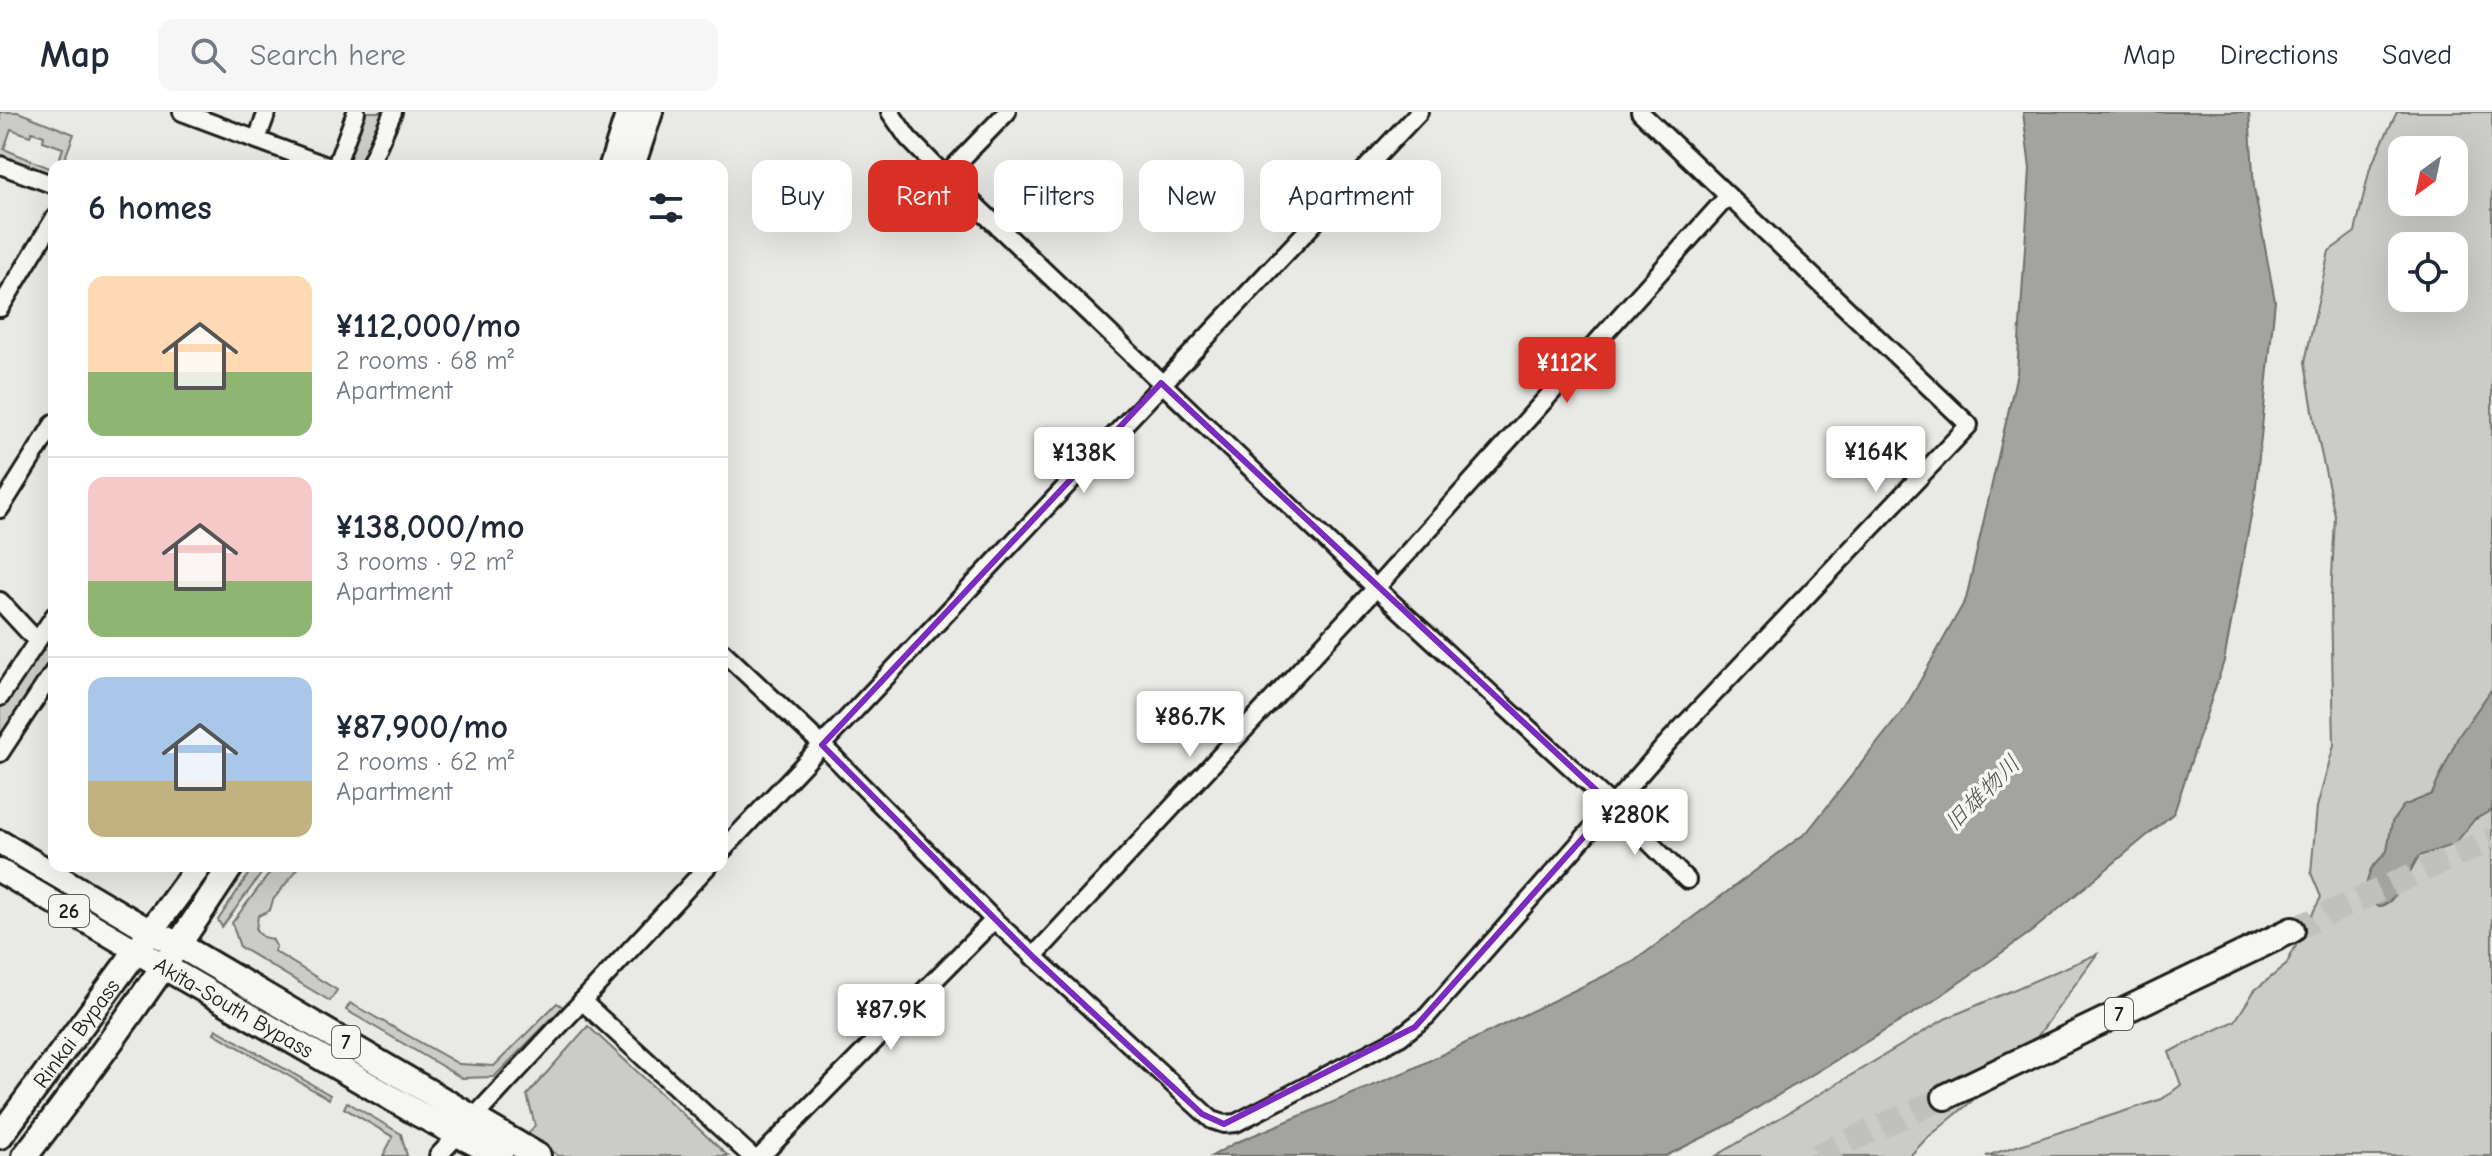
<!DOCTYPE html>
<meta charset="utf-8">
<style>
body{margin:0;font-family:"Comic Neue","Klee One",sans-serif;background:#f6f6f7;color:#1f2937;height:100vh;display:flex;flex-direction:column;font-size:30px;white-space:nowrap}
*{box-sizing:border-box;margin:0}
p{font-size:26px;color:#747a83}
.icon{flex:none;width:44px;height:44px;fill:none;stroke:currentColor;stroke-width:2;stroke-linecap:round;stroke-linejoin:round}
.map{position:relative;flex:1;overflow:hidden}
.side{position:absolute;left:48px;top:48px;width:680px;height:712px;display:flex;flex-direction:column;background:#fff;border-radius:16px;box-shadow:0 8px 32px #0002}
.side>*{flex:none}
.banner{position:absolute;left:752px;top:48px;width:760px;height:72px;display:flex;gap:16px}
.needle{width:52px;rotate:213deg}
.fabs{position:absolute;left:2388px;top:24px;display:grid;gap:16px}
.fabs a{display:grid;place-items:center;width:80px;height:80px;border-radius:16px;background:#fff;box-shadow:0 8px 32px #0002;font-size:40px}
.price{position:absolute;translate:-50% -68px;padding:0 18px;border-radius:8px;background:#fff;color:#222;font-size:26px;line-height:52px;filter:drop-shadow(0 2px 4px #0008)}
.price::after{content:'';position:absolute;left:50%;top:48px;width:24px;height:18px;margin-left:-12px;background:inherit;clip-path:polygon(0 0,100% 0,50% 100%)}
.price.current{background:#d93025;color:#fff}
ul{padding:0;list-style:none}
li{display:flex;align-items:center;gap:24px;height:200px;padding:0 40px}
li+li{border-top:2px solid #e0e1e3}
li span{display:grid;place-items:center;flex:none;width:224px;height:160px;border-radius:16px;color:#555}
li>.icon{margin-inline-start:auto}
span .icon{width:96px;height:96px;fill:#fffc;stroke-width:1}
li b{font-size:34px}
h2{display:flex;justify-content:space-between;align-items:center;height:96px;padding:0 40px;font-size:34px}
.pill{padding:0 28px;border-radius:16px;background:#fff;box-shadow:0 8px 32px #0002;font-size:28px;line-height:72px}
.pill.current{background:#d93025;color:#fff}
header{display:flex;align-items:center;gap:48px;box-sizing:border-box;height:112px;padding:0 40px;background:#fff;border-bottom:2px solid #e0e1e3}
header strong{font-size:38px}
nav{display:flex;gap:44px;margin-inline-start:auto;font-size:28px}
.search{width:560px;height:72px;background:#f6f6f7;display:flex;align-items:center;gap:20px;box-sizing:border-box;padding:0 28px;border-radius:16px;color:#747a83;font-size:30px}
.map>svg:first-child{display:block}
</style>
<header>
<strong>Map</strong>
<div class="search"><svg class="icon" aria-label="search" viewBox="0 0 24 24"><circle cx="10" cy="10" r="6"/><path d="M15 15l6 6"/></svg>Search here</div>
<nav><a>Map</a><a>Directions</a><a>Saved</a></nav>
</header>
<div class="map">
<svg width="2492" height="1044" viewBox="0 0 2492 1044">
<rect width="100%" height="100%" fill="#e9e9e5"/>
<filter id="ink" filterUnits="userSpaceOnUse"><feTurbulence type="fractalNoise" baseFrequency=".0125" numOctaves="2"/><feDisplacementMap in="SourceGraphic" scale="16" xChannelSelector="R" yChannelSelector="G"/><feConvolveMatrix kernelMatrix="1 2 1 2 8 2 1 2 1" color-interpolation-filters="sRGB"/></filter>
<g filter="url(#ink)">
<g fill="#cbcbc7" stroke="#747472" stroke-width="2" fill-rule="evenodd">
<path d="M0,0h18l56,22 -12,32h-5l6,-18 -20,-7 1,-5 -12,-4 -2,4 -19,-7 -7,20 50,21v10l-54,-19z"/>
<path d="M359,0h31l-25,50 -8,3 -7,-4 -4,-7z"/>
<path d="M2397,0h95v1044h-506l176,-57 19,-14 -12,-33 66,-31 20,-31 31,-25 35,-68 -10,-24 6,-66 17,-62 -3,-147 4,-82 -19,-87 -11,-67 24,-111 26,-19 15,-64zM2402,38h52v52h-52zM2402,134h52v52h-52z"/>
<path d="M54,512v40l-54,81v-40z"/>
<path d="M254,754h13l-45,61 -4,-7z"/>
<path d="M275,754h25l-27,34 -3,10 -12,6 -2,14 7,7 9,2 4,7 -2,5 63,39 -7,11 -90,-54 -8,-24z"/>
<path d="M2097,842l-78,108 -94,78 -15,16h-194l229,-137z"/>
<path d="M350,891l109,61 35,2 63,-63 6,4 -69,70 -32,1 -116,-68z"/>
<path d="M588,914l140,130h-169l-32,-20 8,-11 -8,-30z"/>
<path d="M216,917l114,66 -1,4 -115,-66z"/>
<path d="M347,990l54,32 6,22h-24l10,-19 -49,-29z"/>
</g>
<g fill="#a3a3a1" stroke="#6d6d6c" stroke-width="2">
<path d="M2023,0h226l5,76 21,113 -20,194 -31,166 -50,152 -143,119 -102,72 -197,119 -66,33h-454l23,-13 175,-73 223,-108 174,-130 98,-124 61,-109 51,-226 13,-204z"/>
<path d="M2492,577v121l-18,10 -19,24 -36,12c-12,18 -18,45 -41,51l-7,-5 -6,-14 6,-19 16,-18 5,-29 11,-16 29,-12 26,-57z"/>
</g>
<g fill="none" stroke-linecap="round" stroke-linejoin="round">
<g stroke="#c0c0bd" stroke-width="24" stroke-dasharray="24 12" stroke-linecap="butt">
<path d="M2292,818l200,-91"/>
<path d="M1816,1044l129,-59"/>
</g>
<g stroke="#1c1c1c" stroke-width="22">
<g id="minor">
<path d="M182,0l145,54"/>
<path d="M890,0l18,26 37,38 431,412 236,217 75,75"/>
<path d="M257,27l10,-27"/>
<path d="M0,53l54,20"/>
<path d="M336,54l20,-54"/>
<path d="M369,54l24,-54"/>
<path d="M945,64l62,-64"/>
<path d="M0,196l54,-89"/>
<path d="M0,397l54,-86"/>
<path d="M0,489l37,40"/>
<path d="M722,539l100,94 172,175 218,200 12,4 12,-1 164,-86 27,-21 243,-276 299,-315 -329,-313"/>
<path d="M0,585l54,-81"/>
<path d="M0,641l54,-82"/>
<path d="M722,739l697,-739"/>
<path d="M1033,845l343,-369 352,-392"/>
<path d="M582,889l169,155"/>
<path d="M438,1044l270,-290"/>
<path d="M761,1044l233,-236"/>
</g>
</g>
<g stroke="#1c1c1c" stroke-width="28">
<g id="major">
<path d="M0,730l152,90"/>
<path d="M0,759l137,80"/>
</g>
</g>
<g stroke="#1c1c1c" stroke-width="30">
<g id="highway">
<path d="M612,54l17,-54"/>
<path d="M632,54l18,-54"/>
<path d="M152,820l27,13 359,211"/>
<path id="s1" d="M137,839l282,163 81,42"/>
<path d="M1945,985l347,-167"/>
<path id="s2" d="M0,1024l199,-270"/>
<path d="M25,1044c73,-94 141,-191 206,-290"/>
</g>
</g>
<use href="#minor" stroke="#f6f6f2" stroke-width="16"/>
<use href="#major" stroke="#f6f6f2" stroke-width="22"/>
<use href="#highway" stroke="#f6f6f2" stroke-width="24"/>
</g>
</g>
<path fill="none" stroke="#7b2cbf" stroke-width="6" stroke-linejoin="round" d="M1161,271l451,422 -197,222 -191,97 -22,-10 -169,-157 -211,-212z"/>
<g text-anchor="middle" stroke-width="7" stroke-linejoin="round" paint-order="stroke">
<g fill="#f6f6f2" stroke="#5d5d5c" stroke-width="2">
<rect x="49" y="783" width="40" height="32" rx="6"/>
<rect x="2105" y="886" width="28" height="32" rx="6"/>
<rect x="332" y="914" width="28" height="32" rx="6"/>
</g>
<g font-size="20" font-weight="bold" fill="#1c1c1c">
<text x="69" y="806">26</text>
<text x="2119" y="909">7</text>
<text x="346" y="937">7</text>
</g>
<g font-size="22" fill="#1c1c1c" stroke="#f6f6f2">
<text dy="8" stroke="none"><textPath href="#s1" startOffset="112">Akita-South Bypass</textPath></text>
<text dy="8" stroke="none"><textPath href="#s2" startOffset="128">Rinkai Bypass</textPath></text>
</g>
<g font-size="24" font-style="italic" fill="#525251" stroke="#f6f6f2">
<text transform="translate(1982 681) rotate(-45)" y="8">旧雄物川</text>
</g>
</g>
</svg>
<div class="fabs">
<a><svg class="needle" viewBox="-14 -14 28 28"><path d="M0-13l5 13h-10z" fill="#e53935"/><path d="M0 13l5-13h-10z" fill="#747a83"/></svg></a>
<a><svg class="icon" aria-label="locate" viewBox="0 0 24 24"><circle cx="12" cy="12" r="6"/><path d="M12 2v4M12 18v4M2 12h4M18 12h4"/></svg></a>
</div>
<b class="price current" style="left:1567px;top:293px">¥112K</b>
<b class="price" style="left:1876px;top:382px">¥164K</b>
<b class="price" style="left:1084px;top:383px">¥138K</b>
<b class="price" style="left:1190px;top:647px">¥86.7K</b>
<b class="price" style="left:1635px;top:745px">¥280K</b>
<b class="price" style="left:891px;top:940px">¥87.9K</b>
<div class="banner">
<a class="pill">Buy</a>
<a class="pill current">Rent</a>
<a class="pill">Filters</a>
<a class="pill">New</a>
<a class="pill">Apartment</a>
</div>
<section class="side">
<h2>6 homes<svg class="icon" aria-label="filters" viewBox="0 0 24 24"><path d="M4 7h16M4 17h16"/><circle cx="9" cy="7" r="2"/><circle cx="15" cy="17" r="2"/></svg></h2>
<ul>
<li><span style="background:linear-gradient(#ffd9b3 60%,#8fb573 0)"><svg class="icon" aria-label="home" viewBox="0 0 24 24"><path d="M3 11l9-7 9 7M6 9v11h12V9"/></svg></span><div><b>¥112,000/mo</b><p>2 rooms · 68 m²</p><p>Apartment</p></div></li>
<li><span style="background:linear-gradient(#f6c9c9 65%,#8fb573 0)"><svg class="icon" aria-label="home" viewBox="0 0 24 24"><path d="M3 11l9-7 9 7M6 9v11h12V9"/></svg></span><div><b>¥138,000/mo</b><p>3 rooms · 92 m²</p><p>Apartment</p></div></li>
<li><span style="background:linear-gradient(#a9c7e8 65%,#c2b280 0)"><svg class="icon" aria-label="home" viewBox="0 0 24 24"><path d="M3 11l9-7 9 7M6 9v11h12V9"/></svg></span><div><b>¥87,900/mo</b><p>2 rooms · 62 m²</p><p>Apartment</p></div></li>
</ul>
</section>
</div>
